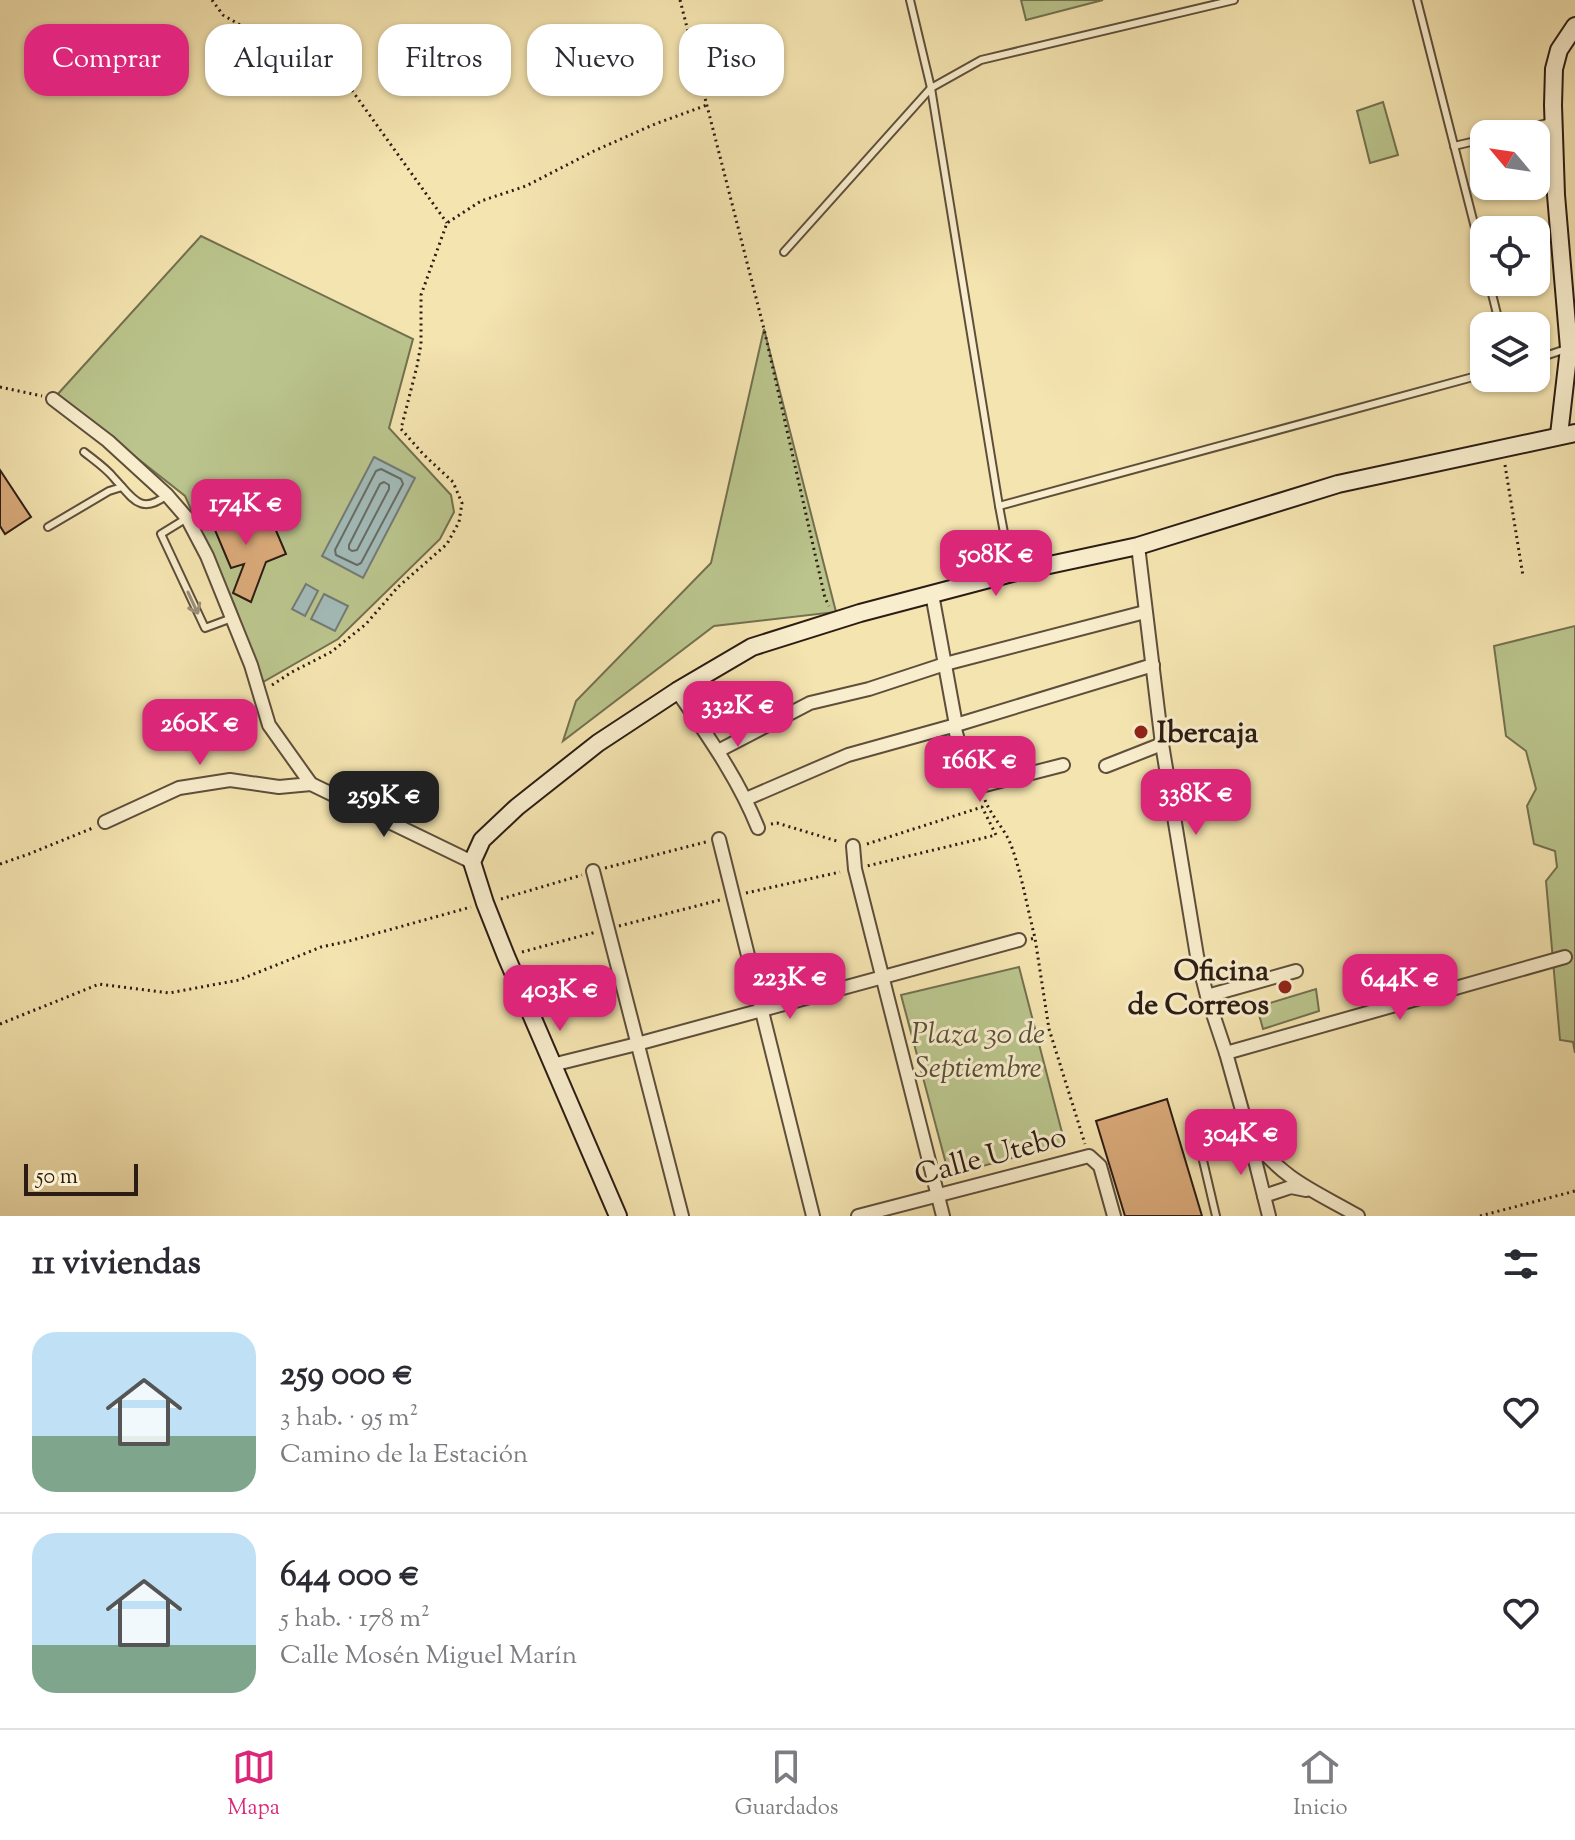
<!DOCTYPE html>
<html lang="es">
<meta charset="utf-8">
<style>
body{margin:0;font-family:"Sorts Mill Goudy",serif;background:#f2f2f3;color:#2b2b33;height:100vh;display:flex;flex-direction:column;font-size:30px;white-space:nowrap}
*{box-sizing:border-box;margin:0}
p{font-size:26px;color:#7c7c81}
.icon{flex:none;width:44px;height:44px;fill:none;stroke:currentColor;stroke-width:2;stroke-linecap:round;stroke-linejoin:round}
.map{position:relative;height:1216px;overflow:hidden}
.side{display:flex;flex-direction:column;background:#fff;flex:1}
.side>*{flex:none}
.guide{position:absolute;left:24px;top:24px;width:800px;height:72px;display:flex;gap:16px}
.needle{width:52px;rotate:299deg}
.tools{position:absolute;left:1470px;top:120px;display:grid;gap:16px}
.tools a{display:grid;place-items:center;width:80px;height:80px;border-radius:16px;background:#fff;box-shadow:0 2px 6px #0004;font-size:40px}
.scale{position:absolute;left:24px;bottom:20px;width:114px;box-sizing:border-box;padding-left:8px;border:4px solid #2c1c14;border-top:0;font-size:22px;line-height:28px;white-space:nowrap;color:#2c1c14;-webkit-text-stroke:6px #f8edcc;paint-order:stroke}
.price{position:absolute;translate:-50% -68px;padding:0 18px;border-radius:16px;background:#db2777;color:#fff;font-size:26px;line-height:52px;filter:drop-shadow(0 2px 4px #0008)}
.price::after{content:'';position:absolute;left:50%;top:48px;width:24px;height:18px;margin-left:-12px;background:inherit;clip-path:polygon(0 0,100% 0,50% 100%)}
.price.selected{background:#222;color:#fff}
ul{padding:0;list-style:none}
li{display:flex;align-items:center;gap:24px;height:200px;padding:0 32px}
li+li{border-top:2px solid #e1e1e2}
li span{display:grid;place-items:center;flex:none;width:224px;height:160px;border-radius:24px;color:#555}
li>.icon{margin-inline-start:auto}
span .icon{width:96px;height:96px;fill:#fffc;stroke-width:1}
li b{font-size:34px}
h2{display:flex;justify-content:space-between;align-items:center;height:96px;padding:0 32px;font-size:34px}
.chip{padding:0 28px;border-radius:24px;background:#fff;box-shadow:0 2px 6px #0004;font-size:28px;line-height:72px}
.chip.selected{background:#db2777;color:#fff}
.menu{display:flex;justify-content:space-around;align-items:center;height:112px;border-top:2px solid #e1e1e2;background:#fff;font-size:22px;color:#7c7c81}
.menu a{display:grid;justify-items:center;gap:4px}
.menu .selected{color:#db2777}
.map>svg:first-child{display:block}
</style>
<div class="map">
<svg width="1575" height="1216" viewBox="0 0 1575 1216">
<rect width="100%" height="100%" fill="#f4e4b0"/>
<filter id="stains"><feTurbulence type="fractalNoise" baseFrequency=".0025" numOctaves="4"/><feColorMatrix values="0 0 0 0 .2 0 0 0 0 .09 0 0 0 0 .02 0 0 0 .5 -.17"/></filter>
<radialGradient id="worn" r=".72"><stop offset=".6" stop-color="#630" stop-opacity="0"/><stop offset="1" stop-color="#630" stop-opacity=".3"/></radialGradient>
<g fill="#bac48c" stroke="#737050" stroke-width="2">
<path d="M1021,0h82l-77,20z"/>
<path d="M1383,102l15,53 -28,8 -13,-52z"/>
<path d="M201,236l212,103 -24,89 62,67 3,17 -14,27 -102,100 -75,43 -29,-78 -49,-108 -128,-101z"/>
<path d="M764,329l72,283 -122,14 -151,115 13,-40 135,-138z"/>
<path d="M1575,626v427l-2,-11 -13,-2 -14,-159 11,-14 -2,-16 -21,-7 -7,-38 9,-17 -10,-38 -20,-15 -12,-90z"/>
<path d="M1019,967l46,177 -116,31 -48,-180z"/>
<path d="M1316,989l3,22 -56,18 -6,-22z"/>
</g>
<g fill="#a2bbb8" stroke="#737b76" stroke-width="2">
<path d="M374,457l41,21 -52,100 -41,-22z"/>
<path d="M306,584l12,7 -13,25 -13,-7z"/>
<path d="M324,594l24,12 -13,25 -24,-12z"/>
</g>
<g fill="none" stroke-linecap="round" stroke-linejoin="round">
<g stroke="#676c66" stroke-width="2">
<path d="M381,469l20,10 2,5 -42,79 -4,2 -21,-10 -1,-5 41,-79z"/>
<path d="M384,482l5,3v4l-32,61 -5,1 -3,-2v-4l31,-61z"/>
</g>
</g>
<g fill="#d9a979" stroke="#2c1c14" stroke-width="2">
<path d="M0,470l31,47 -26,17 -5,-8z"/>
<path d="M211,507l37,15 21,-8 17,40 -20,8 -15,40 -18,-9 11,-29 -13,4 -16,-38 -11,-4z"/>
<path d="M1167,1099l35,117h-77l-29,-95z"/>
</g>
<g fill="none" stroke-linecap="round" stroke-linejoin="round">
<g stroke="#5e4e3b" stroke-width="10">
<g id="lane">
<path d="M910,0l21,88 68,418 12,64"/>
<path d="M1417,0l67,263"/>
<path d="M1504,134l47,-12"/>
<path d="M1454,146l30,-7"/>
<path d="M784,252l147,-164 50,-28 253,-60"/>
<path d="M1489,282l11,44"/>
<path d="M1536,359l30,-10"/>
<path d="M84,452c10,8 22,16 30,26 18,19 26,38 53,17"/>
<path d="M999,506l485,-132"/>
<path d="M187,518l-26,16 44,94 27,-10"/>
<path d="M48,527l61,-36 13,-4"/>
<path d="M1201,1152l15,64"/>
</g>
</g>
<g stroke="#5e4e3b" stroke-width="16">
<g id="street">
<path d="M53,399l55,42 59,54 20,23 20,38 44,109 18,60 42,59"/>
<path d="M1138,546l24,198 35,212 10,40 19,57 21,75 22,88"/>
<path d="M932,594l24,131"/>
<path d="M677,691c30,44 61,87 81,137"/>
<path d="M954,726l14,49 13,11 82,-21"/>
<path d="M718,751l92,-48 59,-14 76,-25 200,-52"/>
<path d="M1106,766l56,-22"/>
<path d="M746,799l102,-44 108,-30 197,-60"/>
<path d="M105,822l74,-34 51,-8 49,7 32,-3 161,78"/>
<path d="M719,839l94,377"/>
<path d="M853,846l2,23 88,347"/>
<path d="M593,871l89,345"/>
<path d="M1207,996l89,-25"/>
<path d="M1226,1053l339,-96"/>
<path d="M552,1065l85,-21 382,-104"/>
<path d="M1253,1138c29,42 64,54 105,78"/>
<path d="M1264,1196l27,-9 15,3"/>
<path d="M858,1216l231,-60 11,10 14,50"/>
</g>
</g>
<g stroke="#2c1c14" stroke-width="20">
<g id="secondary">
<path d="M1559,435l10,-87 -13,-153 -3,-90 1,-36 5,-19 16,-24"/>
<path d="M618,1216l-112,-260 -21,-53 -13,-41 10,-22 35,-33 81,-64 79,-52 75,-44 108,-34 152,-40 126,-27 200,-62 237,-51"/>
</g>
</g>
<g stroke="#2c1c14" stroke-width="3" stroke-dasharray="2 4" stroke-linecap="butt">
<path d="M212,0l11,15 128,74 96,134"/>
<path d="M680,0l84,329 61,269 4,8"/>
<path d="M0,387l42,9"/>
<path d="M1505,465l18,111"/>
<path d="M272,685l20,-13 39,-20 35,-28 32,-37 49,-43 12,-22 3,-19 -9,-21 -30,-28 -22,-25 16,-63 4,-22v-49l26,-72 34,-22 45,-15 68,-35 61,-27 52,-19"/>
<path d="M985,800c6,16 20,29 26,45 11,30 16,62 24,93"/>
<path d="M771,824l6,-1 63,19"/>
<path d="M867,844l115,-37 14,28 -129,31"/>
<path d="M0,864l29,-10 66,-27"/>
<path d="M605,868l101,-26"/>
<path d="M746,893l94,-21"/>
<path d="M501,899l81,-24"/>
<path d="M619,926l101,-26"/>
<path d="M1031,939l4,-1 14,91 36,115"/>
<path d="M522,952l74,-20"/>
<path d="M0,1024l99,-40 70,9 70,-13 82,-33 28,-6 122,-34"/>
<path d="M1480,1216l95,-25"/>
</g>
<use href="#lane" stroke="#f8edcc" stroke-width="6"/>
<use href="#street" stroke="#f8edcc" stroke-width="12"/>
<use href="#secondary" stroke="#f8edcc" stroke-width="16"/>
</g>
<defs><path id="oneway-shaft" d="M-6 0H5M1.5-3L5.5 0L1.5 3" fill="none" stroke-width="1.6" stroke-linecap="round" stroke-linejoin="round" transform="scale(2)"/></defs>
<use stroke="#9c8f79" href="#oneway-shaft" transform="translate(193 603) rotate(65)"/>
<g fill="#8f2418" stroke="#f8edcc" stroke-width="3">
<circle cx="1141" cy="732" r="8"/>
<circle cx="1285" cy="987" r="8"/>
</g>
<g text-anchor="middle" stroke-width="6" stroke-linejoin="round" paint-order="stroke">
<g font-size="30" font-weight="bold" fill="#2c1c14" stroke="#f8edcc" text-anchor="start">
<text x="1157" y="742">Ibercaja</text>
<text x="1269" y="980" text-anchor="end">Oficina<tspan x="1269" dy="34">de Correos</tspan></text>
</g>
<g font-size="30" font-style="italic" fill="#574e38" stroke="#f8edcc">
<text x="978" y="1043">Plaza 30 de<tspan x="978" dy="34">Septiembre</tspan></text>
</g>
<g font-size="30" fill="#2c1c14" stroke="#f8edcc">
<text transform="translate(990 1155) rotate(-15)" y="10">Calle Utebo</text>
</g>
</g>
<rect width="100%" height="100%" filter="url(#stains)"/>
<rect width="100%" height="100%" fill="url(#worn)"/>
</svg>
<div class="tools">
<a><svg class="needle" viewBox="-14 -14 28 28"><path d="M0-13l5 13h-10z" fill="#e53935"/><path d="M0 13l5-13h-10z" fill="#7c7c81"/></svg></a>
<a><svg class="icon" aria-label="locate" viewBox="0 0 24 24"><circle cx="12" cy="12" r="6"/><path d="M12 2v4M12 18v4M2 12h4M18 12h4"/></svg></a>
<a><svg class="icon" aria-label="layers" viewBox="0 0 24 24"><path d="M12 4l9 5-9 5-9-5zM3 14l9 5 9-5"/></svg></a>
</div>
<div class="scale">50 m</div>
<b class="price" style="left:246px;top:547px">174K €</b>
<b class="price" style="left:996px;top:598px">508K €</b>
<b class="price" style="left:738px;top:749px">332K €</b>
<b class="price" style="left:200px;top:767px">260K €</b>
<b class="price" style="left:980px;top:804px">166K €</b>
<b class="price" style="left:1196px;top:837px">338K €</b>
<b class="price selected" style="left:384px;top:839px">259K €</b>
<b class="price" style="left:790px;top:1021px">223K €</b>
<b class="price" style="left:1400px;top:1022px">644K €</b>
<b class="price" style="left:560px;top:1033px">403K €</b>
<b class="price" style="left:1241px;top:1177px">304K €</b>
<div class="guide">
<a class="chip selected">Comprar</a>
<a class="chip">Alquilar</a>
<a class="chip">Filtros</a>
<a class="chip">Nuevo</a>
<a class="chip">Piso</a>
</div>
</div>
<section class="side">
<h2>11 viviendas<svg class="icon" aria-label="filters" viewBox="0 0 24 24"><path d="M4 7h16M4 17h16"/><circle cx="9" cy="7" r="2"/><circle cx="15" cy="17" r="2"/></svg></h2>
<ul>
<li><span style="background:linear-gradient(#bfe0f5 65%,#7fa58c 0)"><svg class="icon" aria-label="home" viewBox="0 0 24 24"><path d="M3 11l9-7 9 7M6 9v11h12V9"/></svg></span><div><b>259 000 €</b><p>3 hab. · 95 m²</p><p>Camino de la Estación</p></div><svg class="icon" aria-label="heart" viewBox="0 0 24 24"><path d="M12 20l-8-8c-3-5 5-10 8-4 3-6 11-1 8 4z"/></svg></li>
<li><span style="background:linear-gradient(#bfe0f5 70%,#7fa58c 0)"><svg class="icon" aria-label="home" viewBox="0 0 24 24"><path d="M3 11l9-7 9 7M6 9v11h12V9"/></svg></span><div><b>644 000 €</b><p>5 hab. · 178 m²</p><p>Calle Mosén Miguel Marín</p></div><svg class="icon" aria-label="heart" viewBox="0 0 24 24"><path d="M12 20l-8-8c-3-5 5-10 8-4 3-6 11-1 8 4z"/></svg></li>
</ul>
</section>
<nav class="menu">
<a class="selected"><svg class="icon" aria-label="map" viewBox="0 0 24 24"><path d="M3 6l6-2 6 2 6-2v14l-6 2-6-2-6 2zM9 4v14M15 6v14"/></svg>Mapa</a>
<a><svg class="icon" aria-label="saved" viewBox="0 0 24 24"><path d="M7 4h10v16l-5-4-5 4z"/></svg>Guardados</a>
<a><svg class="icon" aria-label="home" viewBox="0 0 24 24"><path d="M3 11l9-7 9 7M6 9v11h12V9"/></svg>Inicio</a>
</nav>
